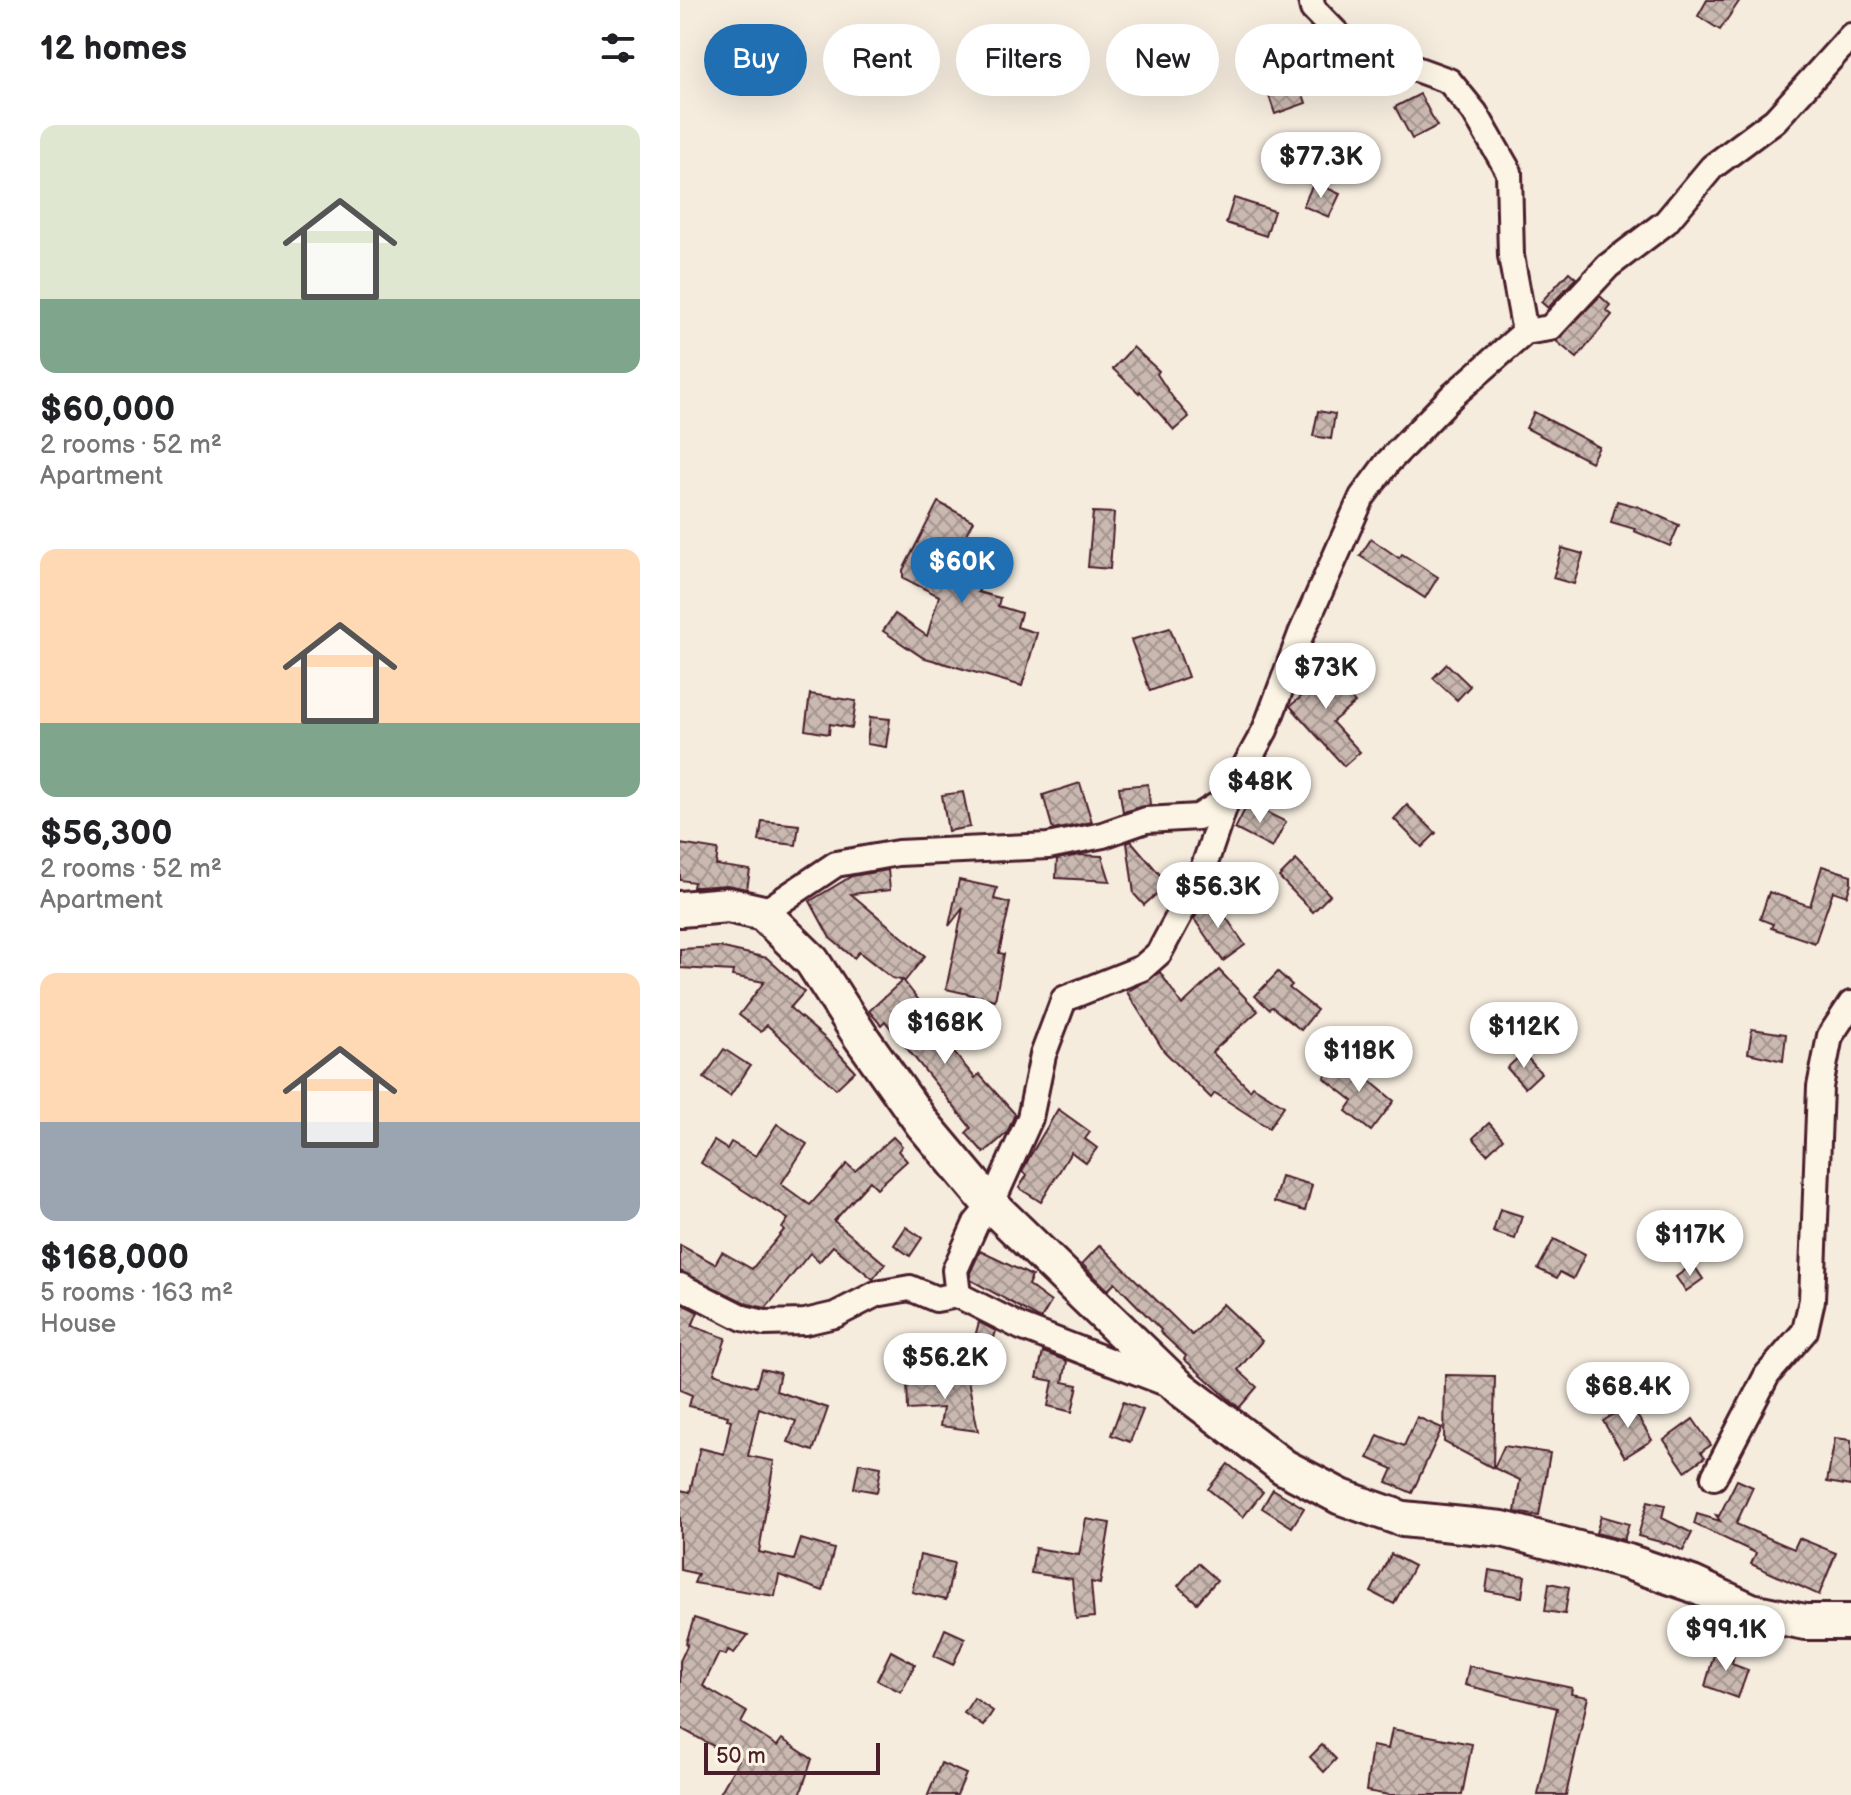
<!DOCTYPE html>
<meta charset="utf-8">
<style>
body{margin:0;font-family:"Balsamiq Sans",sans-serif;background:#f2f2f2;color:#202124;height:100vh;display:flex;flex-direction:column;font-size:30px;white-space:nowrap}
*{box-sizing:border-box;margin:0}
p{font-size:26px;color:#757577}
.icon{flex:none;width:44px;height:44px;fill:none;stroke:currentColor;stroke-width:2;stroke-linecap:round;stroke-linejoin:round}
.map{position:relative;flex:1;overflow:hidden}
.side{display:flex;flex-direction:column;background:#fff;width:680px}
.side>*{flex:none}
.top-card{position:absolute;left:24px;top:24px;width:760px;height:72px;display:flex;gap:16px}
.scale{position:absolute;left:24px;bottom:20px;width:176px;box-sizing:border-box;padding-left:8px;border:4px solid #4a1f2b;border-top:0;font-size:22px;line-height:28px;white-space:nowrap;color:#4a1f2b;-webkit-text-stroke:6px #fcf5e5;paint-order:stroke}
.price{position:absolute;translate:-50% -68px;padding:0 18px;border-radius:28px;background:#fff;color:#222;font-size:26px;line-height:52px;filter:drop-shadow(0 2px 4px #0008)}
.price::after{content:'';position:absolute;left:50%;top:48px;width:24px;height:18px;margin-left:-12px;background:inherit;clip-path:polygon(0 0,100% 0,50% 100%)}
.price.on{background:#1f6fb2;color:#fff}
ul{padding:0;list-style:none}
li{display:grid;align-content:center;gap:16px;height:424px;padding:0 40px}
li span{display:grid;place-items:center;height:248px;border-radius:16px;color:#555}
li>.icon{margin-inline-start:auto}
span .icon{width:144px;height:144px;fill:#fffc;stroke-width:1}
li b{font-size:34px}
h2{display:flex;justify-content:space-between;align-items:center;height:96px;padding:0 40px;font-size:34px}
.chip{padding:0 28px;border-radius:36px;background:#fff;box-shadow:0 8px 32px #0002;font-size:28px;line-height:72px}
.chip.on{background:#1f6fb2;color:#fff}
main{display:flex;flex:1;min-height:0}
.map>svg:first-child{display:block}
</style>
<main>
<section class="side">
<h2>12 homes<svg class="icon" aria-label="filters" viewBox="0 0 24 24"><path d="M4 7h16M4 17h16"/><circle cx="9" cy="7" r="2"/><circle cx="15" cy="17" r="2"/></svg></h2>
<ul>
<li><span style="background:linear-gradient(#dfe7d0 70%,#7fa58c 0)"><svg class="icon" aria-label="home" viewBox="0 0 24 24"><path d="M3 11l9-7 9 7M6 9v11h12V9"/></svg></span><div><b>$60,000</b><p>2 rooms · 52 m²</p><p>Apartment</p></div></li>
<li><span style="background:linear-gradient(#ffd9b3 70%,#7fa58c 0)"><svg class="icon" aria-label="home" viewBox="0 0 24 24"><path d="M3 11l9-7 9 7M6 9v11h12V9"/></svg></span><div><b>$56,300</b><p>2 rooms · 52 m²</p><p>Apartment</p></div></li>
<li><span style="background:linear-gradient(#ffd9b3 60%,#9aa5b1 0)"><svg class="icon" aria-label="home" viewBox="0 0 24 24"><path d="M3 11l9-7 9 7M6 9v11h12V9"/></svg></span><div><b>$168,000</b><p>5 rooms · 163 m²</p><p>House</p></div></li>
</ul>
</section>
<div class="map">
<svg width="1171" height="1795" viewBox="0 0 1171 1795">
<defs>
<pattern id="building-cross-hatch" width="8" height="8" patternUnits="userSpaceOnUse" patternTransform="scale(2)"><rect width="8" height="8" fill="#cab9b1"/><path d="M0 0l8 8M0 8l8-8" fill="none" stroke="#a69690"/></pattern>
</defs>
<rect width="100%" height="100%" fill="#f5ecde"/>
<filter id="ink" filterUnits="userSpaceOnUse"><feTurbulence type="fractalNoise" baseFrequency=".0125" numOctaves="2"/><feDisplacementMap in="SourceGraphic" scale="16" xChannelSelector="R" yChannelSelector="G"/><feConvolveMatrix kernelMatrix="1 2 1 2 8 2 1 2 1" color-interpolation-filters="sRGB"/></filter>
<g filter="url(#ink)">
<g fill="url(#building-cross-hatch)" stroke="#4a1f2b" stroke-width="2">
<path d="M1027,0h33l-20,30 -22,-14z"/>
<path d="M617,77l9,26 -31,11 -9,-27z"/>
<path d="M740,94l17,32 -25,13 -17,-32z"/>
<path d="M634,182l26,12 -11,23 -26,-11z"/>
<path d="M554,198l40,13 -8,25 -40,-13z"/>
<path d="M889,272l7,6 -28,30 -7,-6z"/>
<path d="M920,296l10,9 -4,5 6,5 -35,43 -21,-17z"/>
<path d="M453,347l26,24 -2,3 16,24 16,19 -15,13 -34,-39 -1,2 -26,-24z"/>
<path d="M638,411l17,3 -4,25 -18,-3z"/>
<path d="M854,412l65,35 -8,15 -65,-34z"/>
<path d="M937,501l22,6 40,18 -9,21 -36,-15 1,-2 -24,-7z"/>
<path d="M258,502l35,19 -8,15 33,17 -20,39 22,6 -2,8 23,7 -4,14 20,6 -15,53 -100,-29 -39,-26 12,-17 32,22 12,-40 -36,-18v-8z"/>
<path d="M413,512l21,1 -4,56 -22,-2z"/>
<path d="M691,539l28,19 3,-4 36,23 -13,21 -65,-42z"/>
<path d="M882,548l21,6 -9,30 -21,-6z"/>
<path d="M490,628l18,49 -38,14 -19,-51z"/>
<path d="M641,662l34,41 -23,19 28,30 -16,14 -54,-60 18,-15 -8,-11z"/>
<path d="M767,664l23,22 -13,14 -24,-22z"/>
<path d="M130,694l46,7 -4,27 -22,-4 -1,10 -24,-4z"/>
<path d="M190,717l20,2 -4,28 -19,-3z"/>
<path d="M400,783l12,39 -39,8 -10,-35z"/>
<path d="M468,784l2,21 -27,7 -4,-25z"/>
<path d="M283,792l7,35 -22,4 -6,-36z"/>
<path d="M568,803l38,19 -14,26 -37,-19z"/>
<path d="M727,805l29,28 -14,14 -28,-28z"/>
<path d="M82,821l37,4 -3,20 -37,-4z"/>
<path d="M451,841l37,43 -24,21 -10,-11 -7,-51z"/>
<path d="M0,844l38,6 -2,15 34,5 -3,19 -20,-4 -28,2h-6l1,-5 -14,-2z"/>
<path d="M400,855l22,1 8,25 -54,-3 1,-19z"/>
<path d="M616,860l34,35 -17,17 -34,-35z"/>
<path d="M1142,866l29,9v8l-4,13 -14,-5 -18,52 -44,-15 2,-4 -13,-5 9,-27 41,14z"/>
<path d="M208,870l2,20 -39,4 74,62 -20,25 -13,-3 -33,-26 -5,6 -24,-20 -20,-37 42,-25z"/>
<path d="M279,880l38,8 -3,11 16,4 -11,50 5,1 -9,46 -49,-11 17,-81 -14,18z"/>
<path d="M532,897l33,48 -22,16 -29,-42 8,-15z"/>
<path d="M39,947l48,11 37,34 -14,16 36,31 29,32 -19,18 -69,-64 -6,7 -22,-17 25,-33 -32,-6 1,-5 -53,-3v-19z"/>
<path d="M539,970l39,41 -46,41 38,38 3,-4 31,20 -15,22 -54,-35 -4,5 -47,-47 -37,-59 33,-20 22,33z"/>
<path d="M598,972l14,13 -3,3 28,22 -16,20 -29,-23 -3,2 -14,-13z"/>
<path d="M223,980l46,59 -4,3 30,36 4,-4 36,40 -8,19 -23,20 -18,-20 5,-5 -86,-107 -4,4 -12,-14z"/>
<path d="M1072,1029l34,5 -3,27 -35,-8z"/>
<path d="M44,1049l26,17 -20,30 -26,-18z"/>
<path d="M843,1053l18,20 -16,15 -18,-20z"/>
<path d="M660,1056l54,45 -23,30 -25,-20 7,-10 -29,-23z"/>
<path d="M378,1109l32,23 -5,7 12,9 -11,15 -15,-11 -30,50 -22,-14 8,-13 -5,-3 8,-16z"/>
<path d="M809,1123l14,16 -16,15 -14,-16z"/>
<path d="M97,1124l30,20 -26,40 29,21 37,-41 8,7 38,-34 9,9 -4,5 9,10 -30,27 -7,-7 -36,40 51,43 -12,15 -40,-33 -14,16 -9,-9 -44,55 -18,-4 -68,-33v-26l35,19 7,-12 30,17 32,-39 -2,-2 6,-9 -87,-56 13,-22 13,8 4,-7 25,14z"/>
<path d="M601,1176l31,9 -7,26 -31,-9z"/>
<path d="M820,1209l22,7 -7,23 -22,-7z"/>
<path d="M226,1227l16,11 -12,18 -16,-11z"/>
<path d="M874,1239l31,16 -12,24 -13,-7 -3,6 -19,-9z"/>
<path d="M420,1245l92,90 31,-31 39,37 -24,29 19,17 -18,21 -55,-49 2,-3 -26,-24 1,-2 -46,-47 -7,7 -26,-26z"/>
<path d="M300,1251l52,25 -4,9 23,17 -10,17 -70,-39 -1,-7z"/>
<path d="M1013,1264l10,15 -17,12 -10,-14z"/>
<path d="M0,1303l18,9 -6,14 34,12 -12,35 42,14 5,-18 19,4 -4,18 52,17 -15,43 -25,-9 8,-21 -37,-13 -11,48 26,5 -15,91 35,8 7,-21 33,10 -11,42 -44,-16 -4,21 -81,-13 4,-9 -18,-4v-80l10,2 10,-44 24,6 7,-34 -4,-1 1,-3 -39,-10 3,-11 -12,-5z"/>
<path d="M299,1322l17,9 -8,29 -18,-5z"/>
<path d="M363,1352l24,9 -4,21 15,3 -6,27 -24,-6 5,-25 -16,-3z"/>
<path d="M287,1375l11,56 -38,-5 3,-18 -35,2 -1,-30 24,-2v5z"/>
<path d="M765,1375l50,1 -2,92 -49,-26z"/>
<path d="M443,1402l20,8 -13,32 -19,-7z"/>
<path d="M950,1404l22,36 -27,17 -22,-36z"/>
<path d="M737,1417l25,11 -30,65 -25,-11 6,-13 -25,-11 10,-23 26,11z"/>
<path d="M1013,1419l18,26 -10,7 4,5 -20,14 -21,-31z"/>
<path d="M1155,1438l16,2v46l-24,-4z"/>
<path d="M824,1446l46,7 -11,63 -24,-4 5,-32 -26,-12z"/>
<path d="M179,1463l22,4 -4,25 -23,-4z"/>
<path d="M548,1464l35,28 -20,25 -35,-28z"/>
<path d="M1057,1480l16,7 -17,37 58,25 5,-11 37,15 -17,42 -68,-31 5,-11 -62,-29 3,-10 23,7 -4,-6 3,1z"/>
<path d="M593,1489l31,19 -12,19 -30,-19z"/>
<path d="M968,1501l17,4 -3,13 30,15 -9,18 -11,-6 -34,-9z"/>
<path d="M921,1516l28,8 -5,16 -28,-7z"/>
<path d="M406,1519l24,4 -10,61 -9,-2 3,35 -18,2 -4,-40 -41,-6 4,-25 44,7z"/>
<path d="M711,1554l23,12 -20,38 -23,-12z"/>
<path d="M240,1555l34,8 -8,37 -34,-8z"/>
<path d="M518,1563l19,17 -20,23 -19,-17z"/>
<path d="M809,1570l36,6 -3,21 -36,-6z"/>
<path d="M869,1583l20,4 -4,27 -20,-3z"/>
<path d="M14,1618l54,17 -14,18 -6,-3 -2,5 -7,-2 -16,33 44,26 -6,11 36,23 5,-7 30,20 -12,36h-81l20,-35 -59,-32v-67l8,-17 -2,-1z"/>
<path d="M265,1629l20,9 -12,27 -19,-9z"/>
<path d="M1037,1644l18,4 -3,16 16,6 -10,28 -33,-12z"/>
<path d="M211,1651l24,13 -14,28 -24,-12z"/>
<path d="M789,1666l103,22 -1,6 17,3 -22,98h-28l19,-87 -92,-23z"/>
<path d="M294,1698l19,13 -10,15 -19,-13z"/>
<path d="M712,1729l80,15 -10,51h-73l-23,-4 6,-45 16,3z"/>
<path d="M642,1745l14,14 -12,13 -14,-15z"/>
<path d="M261,1763l25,11 -9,21h-29z"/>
</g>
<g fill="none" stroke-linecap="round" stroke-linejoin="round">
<g stroke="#4a1f2b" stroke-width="30">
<g id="minor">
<path d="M631,0l2,9 34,35 102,37 26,32 34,59 2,84 14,76"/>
<path d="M83,913l73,-49 62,-11 150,-7 55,-11 43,-15 52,-3 29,-18 38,-69 36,-96 61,-137 26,-35 64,-66 73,-64 25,-4 58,-62 58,-44 46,-55 63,-47 76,-84"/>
<path d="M0,1286l63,32 21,5 41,-1 30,-7 41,-21 34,-6 26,11 22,-4 63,32 145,56"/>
<path d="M278,1295l-3,-25 21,-47 15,-18 39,-87 13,-63 21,-56 78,-31 17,-15 42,-78 26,-76"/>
<path d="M1034,1477l53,-102 38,-44 7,-31 8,-213 10,-51 21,-32"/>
</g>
</g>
<g stroke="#4a1f2b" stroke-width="40">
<path id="secondary" d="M0,909l48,-4 35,8 49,48 49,76 61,86 69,82 189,183 104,79 57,30 62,22 99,10 126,33 64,22 59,27 54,11h46"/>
</g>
<use href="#minor" stroke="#fcf5e5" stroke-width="24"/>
<use href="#secondary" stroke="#fcf5e5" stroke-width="34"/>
</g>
</g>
</svg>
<div class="scale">50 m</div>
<b class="price" style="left:641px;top:200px">$77.3K</b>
<b class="price on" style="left:282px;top:605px">$60K</b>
<b class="price" style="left:646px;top:711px">$73K</b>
<b class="price" style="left:580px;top:825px">$48K</b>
<b class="price" style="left:538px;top:930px">$56.3K</b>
<b class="price" style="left:265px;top:1066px">$168K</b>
<b class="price" style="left:844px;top:1070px">$112K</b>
<b class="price" style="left:679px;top:1094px">$118K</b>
<b class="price" style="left:1010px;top:1278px">$117K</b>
<b class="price" style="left:265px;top:1401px">$56.2K</b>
<b class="price" style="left:948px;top:1430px">$68.4K</b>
<b class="price" style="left:1046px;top:1673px">$99.1K</b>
<div class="top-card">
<a class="chip on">Buy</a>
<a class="chip">Rent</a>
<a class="chip">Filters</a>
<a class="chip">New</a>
<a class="chip">Apartment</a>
</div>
</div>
</main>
